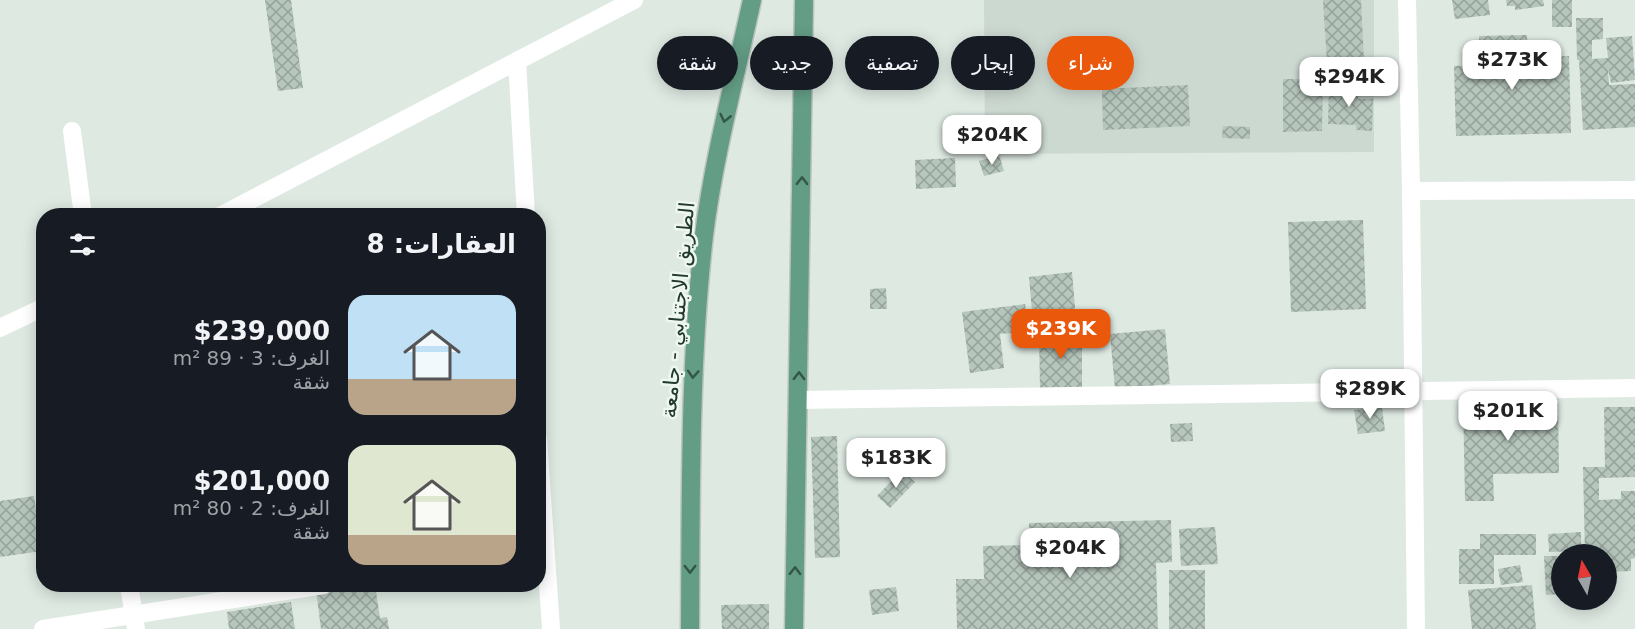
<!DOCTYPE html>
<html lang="ar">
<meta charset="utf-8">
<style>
body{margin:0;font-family:"DejaVu Sans",Vazirmatn,sans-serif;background:#20242c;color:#f1f3f6;direction:rtl;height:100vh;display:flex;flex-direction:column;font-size:22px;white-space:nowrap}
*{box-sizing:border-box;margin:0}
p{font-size:20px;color:#9ea1a6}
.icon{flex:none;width:33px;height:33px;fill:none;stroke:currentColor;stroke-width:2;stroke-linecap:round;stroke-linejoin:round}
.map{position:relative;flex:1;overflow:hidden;direction:ltr}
.sheet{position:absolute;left:36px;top:208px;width:510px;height:384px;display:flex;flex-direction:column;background:#171b24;border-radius:24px;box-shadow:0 3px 15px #0003;direction:rtl}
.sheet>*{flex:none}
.hud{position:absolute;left:564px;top:36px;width:570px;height:54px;direction:rtl;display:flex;gap:12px}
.needle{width:39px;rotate:351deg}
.buttons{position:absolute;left:1551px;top:544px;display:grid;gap:12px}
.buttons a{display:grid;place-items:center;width:66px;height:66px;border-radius:50%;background:#171b24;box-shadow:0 3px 15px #0003;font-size:30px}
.price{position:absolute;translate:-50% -51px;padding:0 14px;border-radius:12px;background:#fff;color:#222;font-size:20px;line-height:39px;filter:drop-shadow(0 2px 3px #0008)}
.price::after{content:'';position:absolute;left:50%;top:36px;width:18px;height:14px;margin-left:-9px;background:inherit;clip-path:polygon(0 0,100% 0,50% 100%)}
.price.active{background:#ea580c;color:#fff}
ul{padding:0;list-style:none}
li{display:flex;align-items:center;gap:18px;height:150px;padding:0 30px}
li span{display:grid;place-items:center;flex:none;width:168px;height:120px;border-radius:18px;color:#555}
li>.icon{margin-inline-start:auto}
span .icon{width:72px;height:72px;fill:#fffc;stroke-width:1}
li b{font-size:26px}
h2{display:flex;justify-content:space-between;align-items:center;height:72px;padding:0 30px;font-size:26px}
.pill{padding:0 21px;border-radius:27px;background:#171b24;box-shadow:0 3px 15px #0003;font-size:21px;line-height:54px}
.pill.active{background:#ea580c;color:#fff}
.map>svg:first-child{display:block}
</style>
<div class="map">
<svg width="1635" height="629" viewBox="0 0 1635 629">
<defs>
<pattern id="building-cross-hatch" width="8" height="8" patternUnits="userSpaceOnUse" patternTransform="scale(1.5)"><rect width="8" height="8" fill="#b6c6bd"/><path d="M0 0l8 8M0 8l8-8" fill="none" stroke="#94a29a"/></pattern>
</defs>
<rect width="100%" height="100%" fill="#dee9e2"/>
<path fill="#ccd9d1" d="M984,0h390v152l-389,2z"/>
<g fill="url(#building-cross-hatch)">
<path d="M265,0h26l12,88 -25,3z"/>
<path d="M1323,0h38l3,61 -37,2z"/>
<path d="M1452,0h36l2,15 -35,4z"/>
<path d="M1506,0h37l1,6 -29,4v-4h-8z"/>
<rect x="1552" y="0" width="20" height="27"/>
<path d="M1576,18h27v21l-11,1v19l16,-1 -2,-20 26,-2 3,44 -24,3 -3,-15 1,17 26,-1v43l-52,3 -4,-70h-2z"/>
<path d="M1527,35l1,22 41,-1 2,77 -115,3 -2,-70 26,-1 -1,-29z"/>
<path d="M1283,79h40l-1,52 -39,1z"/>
<path d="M1329,84l29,1v14h15l-1,32 -16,-1v-5l-28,-1z"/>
<path d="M1188,85l2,41 -87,4 -1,-41z"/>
<path d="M1223,126l27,1v12l-28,-1z"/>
<path d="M999,155l5,16 -20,5 -5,-15z"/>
<path d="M955,158l1,29 -40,2 -1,-29z"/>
<path d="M509,211l1,5h-31v-1z"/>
<path d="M1363,220l3,89 -75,3 -3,-90z"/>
<path d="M1072,272l4,47 -43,4 -4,-46z"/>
<path d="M886,288l1,21h-17v-20z"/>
<path d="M1025,304l4,27 -29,3 4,34 -34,5 -8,-61z"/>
<path d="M1165,329l5,55 -55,5 -5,-55z"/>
<path d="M1082,331v58l-42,1 -1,-58z"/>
<path d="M1536,399v4h22l1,70 -66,1 1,27h-29l-2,-100z"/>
<path d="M1382,407l3,24 -27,3 -4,-24z"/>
<path d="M1604,407h31v70l-36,1v22l22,-1v-8h14v67l-4,1v12l-25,1v-17h-21l-2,-88h22z"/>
<path d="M1192,423l1,18 -22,1 -1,-18z"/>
<path d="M837,436l3,121 -25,1 -4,-121z"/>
<path d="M902,470l13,12 -25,26 -13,-12z"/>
<path d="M34,496l8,55 -42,6v-56z"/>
<path d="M1171,520l1,42 -16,1 2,66h-201l-1,-50h28l-1,-33 46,-1v-22z"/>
<path d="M1215,527l3,37 -37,2 -2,-37z"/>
<path d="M1581,532v19l-32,1 -1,-18z"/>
<path d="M1480,534h56v21h-42v29h-35v-35h21z"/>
<path d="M1544,556h18v38l-16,1z"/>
<path d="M1520,565l3,17 -22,3 -3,-16z"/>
<rect x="1169" y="570" width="36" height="59"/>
<path d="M349,585h26l5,33 7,-1 2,12h-68l-5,-39z"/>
<path d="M1532,585l4,44h-64l-4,-39z"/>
<path d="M896,587l3,24 -27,4 -3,-25z"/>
<path d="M291,602l4,27h-66l-2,-17z"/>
<path d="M769,604v25h-47l-1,-24z"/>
</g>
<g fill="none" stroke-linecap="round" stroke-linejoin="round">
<g stroke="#bcc3c0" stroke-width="21">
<g id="primary">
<path d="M690,629c1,-132 -1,-263 14,-394 10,-79 31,-157 48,-235"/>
<path d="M794,629l10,-629"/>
</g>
</g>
<g stroke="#fff" stroke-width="18">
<path d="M1407,0l4,191 5,438"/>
<path d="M517,61l9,155"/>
<path d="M72,131l11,85"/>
<path d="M1411,191l224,-1"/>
<path d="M220,216l414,-216"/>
<path d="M0,328l44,-21"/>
<path d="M798,400l837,-12"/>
<path d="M538,439l13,190"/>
<path d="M129,585l7,44"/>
<path d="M43,629l281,-44"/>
</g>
<use href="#primary" stroke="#639d85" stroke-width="18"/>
</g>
<defs><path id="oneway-chevron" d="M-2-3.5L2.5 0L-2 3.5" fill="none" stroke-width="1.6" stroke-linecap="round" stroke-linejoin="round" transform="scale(1.5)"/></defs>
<g stroke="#345647">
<use href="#oneway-chevron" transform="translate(725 118) rotate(103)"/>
<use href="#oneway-chevron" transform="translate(802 181) rotate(-89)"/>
<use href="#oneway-chevron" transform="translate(693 374) rotate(94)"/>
<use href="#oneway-chevron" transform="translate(799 376) rotate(-89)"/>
<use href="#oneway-chevron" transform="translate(690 569) rotate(90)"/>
<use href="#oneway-chevron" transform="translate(795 571) rotate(-89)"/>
</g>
<g text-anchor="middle" stroke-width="5" stroke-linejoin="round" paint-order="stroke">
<g font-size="21" fill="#20382d" stroke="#eef6f0">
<text transform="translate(678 310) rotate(-85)" y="7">الطريق الاجتنابي - جامعة</text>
</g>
</g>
</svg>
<div class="buttons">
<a><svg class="needle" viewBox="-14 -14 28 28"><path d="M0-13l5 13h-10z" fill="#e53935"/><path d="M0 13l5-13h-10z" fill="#9ea1a6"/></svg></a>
</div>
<b class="price" style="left:1512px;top:91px">$273K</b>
<b class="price" style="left:1349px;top:108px">$294K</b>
<b class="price" style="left:992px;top:166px">$204K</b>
<b class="price active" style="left:1061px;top:360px">$239K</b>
<b class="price" style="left:1370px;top:420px">$289K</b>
<b class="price" style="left:1508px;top:442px">$201K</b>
<b class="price" style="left:896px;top:489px">$183K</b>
<b class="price" style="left:1070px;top:579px">$204K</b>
<div class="hud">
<a class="pill active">شراء</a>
<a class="pill">إيجار</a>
<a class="pill">تصفية</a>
<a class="pill">جديد</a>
<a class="pill">شقة</a>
</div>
<section class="sheet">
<h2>العقارات: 8<svg class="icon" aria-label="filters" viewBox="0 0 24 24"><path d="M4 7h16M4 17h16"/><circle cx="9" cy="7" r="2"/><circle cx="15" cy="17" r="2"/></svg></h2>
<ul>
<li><span style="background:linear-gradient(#bfe0f5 70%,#b9a48a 0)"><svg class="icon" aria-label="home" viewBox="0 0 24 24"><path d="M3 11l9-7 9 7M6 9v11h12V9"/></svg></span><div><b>$239,000</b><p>الغرف: 3 · 89 m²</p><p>شقة</p></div></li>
<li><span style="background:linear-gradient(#dfe7d0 75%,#b9a48a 0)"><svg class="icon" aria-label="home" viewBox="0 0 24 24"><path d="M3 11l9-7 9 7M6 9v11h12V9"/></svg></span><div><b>$201,000</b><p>الغرف: 2 · 80 m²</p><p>شقة</p></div></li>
</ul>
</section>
</div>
